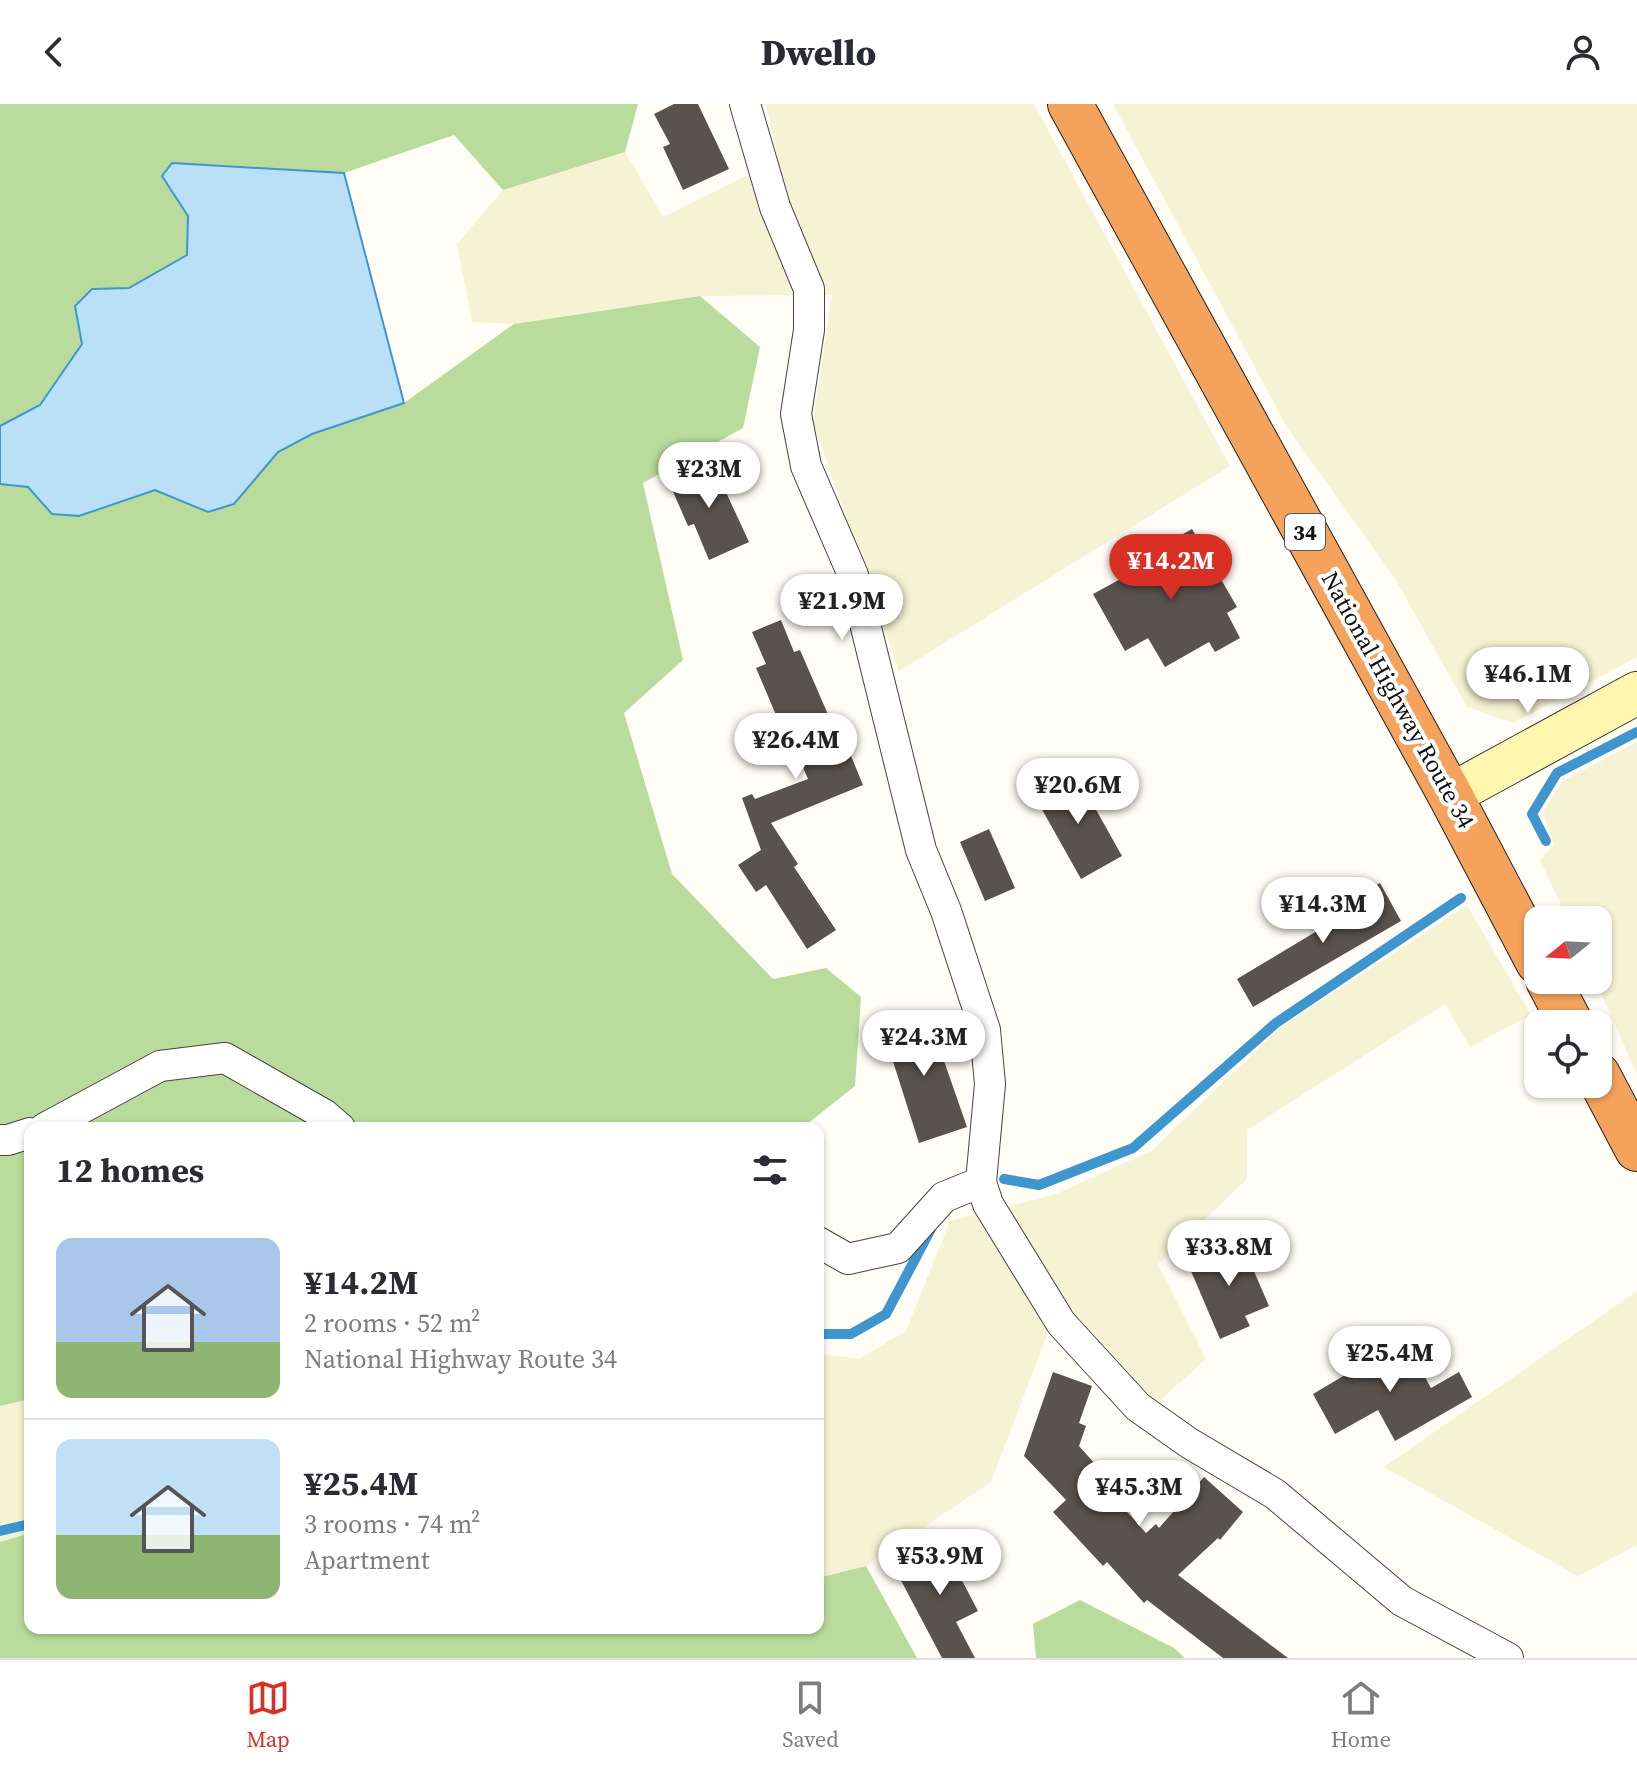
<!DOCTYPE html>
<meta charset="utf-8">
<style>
body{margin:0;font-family:"Source Serif 4",serif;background:#f7f7f7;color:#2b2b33;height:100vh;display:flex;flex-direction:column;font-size:30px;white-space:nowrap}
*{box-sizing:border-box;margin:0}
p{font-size:26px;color:#7c7c81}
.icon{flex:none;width:44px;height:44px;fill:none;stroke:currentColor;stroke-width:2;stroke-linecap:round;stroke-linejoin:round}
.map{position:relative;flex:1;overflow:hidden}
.details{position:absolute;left:24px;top:1018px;width:800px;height:512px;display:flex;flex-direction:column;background:#fff;border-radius:16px;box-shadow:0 2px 6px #0004}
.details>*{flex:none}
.needle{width:52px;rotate:252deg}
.buttons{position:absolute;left:1524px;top:802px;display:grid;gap:16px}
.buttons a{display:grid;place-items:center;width:88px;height:88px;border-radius:16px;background:#fff;box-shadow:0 2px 6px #0004;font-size:40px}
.price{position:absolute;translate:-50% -68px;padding:0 18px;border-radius:28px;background:#fff;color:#222;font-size:26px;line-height:52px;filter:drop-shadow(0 2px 4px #0008)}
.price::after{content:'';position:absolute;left:50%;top:48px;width:24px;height:18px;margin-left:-12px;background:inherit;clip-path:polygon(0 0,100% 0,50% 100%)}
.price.on{background:#d93025;color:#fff}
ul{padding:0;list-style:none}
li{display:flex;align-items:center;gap:24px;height:200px;padding:0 32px}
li+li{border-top:2px solid #e1e1e2}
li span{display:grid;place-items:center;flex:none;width:224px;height:160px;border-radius:16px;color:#555}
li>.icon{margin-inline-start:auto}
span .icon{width:96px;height:96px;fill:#fffc;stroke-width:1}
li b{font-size:34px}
h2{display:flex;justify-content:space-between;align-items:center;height:96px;padding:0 32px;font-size:34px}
header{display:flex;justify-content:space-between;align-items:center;height:104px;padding:0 32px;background:#fff;font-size:36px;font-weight:800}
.tab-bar{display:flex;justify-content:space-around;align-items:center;height:112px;border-top:2px solid #e1e1e2;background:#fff;font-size:22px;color:#7c7c81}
.tab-bar a{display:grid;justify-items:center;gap:4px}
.tab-bar .on{color:#d93025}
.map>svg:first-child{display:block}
</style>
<header><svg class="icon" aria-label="back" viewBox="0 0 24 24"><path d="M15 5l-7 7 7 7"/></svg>Dwello<svg class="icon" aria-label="person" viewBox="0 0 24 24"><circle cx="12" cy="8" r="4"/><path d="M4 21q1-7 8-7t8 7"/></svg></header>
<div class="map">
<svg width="1637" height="1554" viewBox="0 0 1637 1554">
<rect width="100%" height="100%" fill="#fffdf5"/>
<g fill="#f6f3d4">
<path d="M766,0h268l196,362 -331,205 -86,-249 19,-127 -132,1 -186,28 -42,-2 -15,-78 46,-54 122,-38 38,65 115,-57z"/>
<path d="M1113,0h524v553l-124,66 -46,-16 -73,-130 -107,-150z"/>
<path d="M1637,638v332l-42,-94h3v-60h-30l-28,-60 14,-15 -11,-33 19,-31z"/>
<path d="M1467,801l64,110 -61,32 -25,-43 -198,126v49l-89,85 48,95 -49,44 -96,-105 -70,184 -125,84 -48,12v-225l41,6 47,-28 44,-110 106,-27 95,-43 131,-125z"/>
<path d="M1637,1187v254l-59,31 -194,-109z"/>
<path d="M30,1295v134l-30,9v-136z"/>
</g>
<g fill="#b9dc9c">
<path d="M0,0h638l-13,48 -122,38 -49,-55 -110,38 -172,-9 -10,12 26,40v39l-59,33 -37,2 -17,16 7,38 -42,61 -40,21z"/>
<path d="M700,192l60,51 -17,81 -100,55 40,177 -59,53 48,161 101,105 53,-11 35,29 -6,89 -53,42h-772v271l-30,7v-922l28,3 51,29 76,-26 53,22 26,-8 43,-52 35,-18 92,-31 110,-79z"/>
<path d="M30,1429v95h788v-50l48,-12 51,92h-917v-116z"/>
<path d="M1080,1496l94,48 11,10h-149l-3,-34z"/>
</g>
<path fill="#b9e0f7" stroke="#3f96cf" stroke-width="2" d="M172,59l172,10 60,230 -92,31 -34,18 -44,52 -26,8 -53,-22 -76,26 -27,-2 -24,-27 -28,-3v-58l40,-21 42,-61 -7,-38 17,-17 37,-1 58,-33 1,-39 -26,-40z"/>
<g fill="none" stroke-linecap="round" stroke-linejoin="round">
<g stroke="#3f96cf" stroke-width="10">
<path d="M1546,737l-14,-27 25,-41 80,-41"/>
<path d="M1004,1075l35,6 94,-37 143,-125 185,-125"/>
<path d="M818,1230h33l35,-20 45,-85"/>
<path d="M0,1427l30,-7"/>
</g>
</g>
<g fill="#5a524d">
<path d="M674,0h24l31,65 -46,21 -20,-43 7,-3 -16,-30z"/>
<path d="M712,358l37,80 -40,18 -15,-36 -6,2 -20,-46z"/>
<path d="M1192,425l45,78 -10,6 13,25 -25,14 -6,-10 -44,25 -17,-29 -23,13 -32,-57 33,-18 -4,-8z"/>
<path d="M781,516l13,32 6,-2 30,69 5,-2 28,68 -92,38 27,41 -4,3 42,63 -29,19 -41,-64 -10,7 -18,-27 23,-15 -19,-52 10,-4 3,5 53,-20 -28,-66 -4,2 -20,-47 10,-4 -14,-32z"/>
<path d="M1076,670l46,82 -41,23 -46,-82z"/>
<path d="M989,725l26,59 -30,13 -25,-59z"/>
<path d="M1380,779l21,38 -148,86 -16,-28 95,-57 -5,-9z"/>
<path d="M927,908l40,115 -48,16 -37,-116z"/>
<path d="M1241,1137l28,65 -24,10 5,10 -30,13 -32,-75z"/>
<path d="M1404,1236l27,48 28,-16 13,25 -77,44 -17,-31 -43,24 -22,-40z"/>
<path d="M1053,1268l39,14 -13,37 7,3 -7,20 18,20 -6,6 55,61 10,-9 3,4 45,-51 39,35 -23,28 -2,-2 -40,37 110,83h-65l-76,-58 -3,3 -37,-41 -4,4 -50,-54 13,-12 -42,-44z"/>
<path d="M953,1434l13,25 -10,6 22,42 -22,11 19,36h-33l-47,-89z"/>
</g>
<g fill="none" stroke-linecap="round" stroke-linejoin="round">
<g stroke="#444" stroke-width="32">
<g id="street">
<path d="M745,0l30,103 34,82v41l-13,84 10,52 47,109 68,275 25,61 39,119 5,54 -9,98 7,22 73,119 77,84 51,36 86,51 127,107 106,57"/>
<path d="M45,1024l115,-62 65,-8 100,57 15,13"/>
<path d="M0,1036h8l22,-7"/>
<path d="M818,1138l30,17 50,-11 46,-51 37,-15"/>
</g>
</g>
<g stroke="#333" stroke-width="44">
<path id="secondary" d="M1450,691l187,-102"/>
</g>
<g stroke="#222" stroke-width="46">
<g id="highway">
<path d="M1070,0l380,691 88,167"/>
<path d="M1548,876l23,44"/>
<path d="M1598,971l39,74"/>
</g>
</g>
<use href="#street" stroke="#fff" stroke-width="30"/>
<use href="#secondary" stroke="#fff6b0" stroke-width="42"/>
<use href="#highway" stroke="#f5a25d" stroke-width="44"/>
</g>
<g text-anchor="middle" stroke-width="8" stroke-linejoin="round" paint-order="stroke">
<rect fill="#fff" stroke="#585858" stroke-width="2" x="1285" y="410" width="40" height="36" rx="6"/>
<g font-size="22" font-weight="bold" fill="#111">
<text x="1305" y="436">34</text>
</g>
<g font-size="24" fill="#111" stroke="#fff">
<text transform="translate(1398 596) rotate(61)" y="8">National Highway Route 34</text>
</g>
</g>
</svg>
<div class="buttons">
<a><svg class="needle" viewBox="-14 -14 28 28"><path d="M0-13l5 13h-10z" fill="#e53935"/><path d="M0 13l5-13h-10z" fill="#7c7c81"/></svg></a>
<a><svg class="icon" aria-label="locate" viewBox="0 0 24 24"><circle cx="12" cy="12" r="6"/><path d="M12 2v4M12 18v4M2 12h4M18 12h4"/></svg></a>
</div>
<b class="price" style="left:709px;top:406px">¥23M</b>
<b class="price on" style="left:1171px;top:498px">¥14.2M</b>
<b class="price" style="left:842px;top:538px">¥21.9M</b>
<b class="price" style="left:1528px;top:611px">¥46.1M</b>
<b class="price" style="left:796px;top:677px">¥26.4M</b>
<b class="price" style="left:1078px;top:722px">¥20.6M</b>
<b class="price" style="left:1323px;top:841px">¥14.3M</b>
<b class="price" style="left:924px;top:974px">¥24.3M</b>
<b class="price" style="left:1229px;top:1184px">¥33.8M</b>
<b class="price" style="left:1390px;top:1290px">¥25.4M</b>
<b class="price" style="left:1139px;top:1424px">¥45.3M</b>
<b class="price" style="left:940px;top:1493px">¥53.9M</b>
<section class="details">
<h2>12 homes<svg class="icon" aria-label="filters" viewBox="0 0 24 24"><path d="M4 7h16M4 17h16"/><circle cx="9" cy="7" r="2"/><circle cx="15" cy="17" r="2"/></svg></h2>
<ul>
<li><span style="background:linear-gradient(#a9c7e8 65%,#8fb573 0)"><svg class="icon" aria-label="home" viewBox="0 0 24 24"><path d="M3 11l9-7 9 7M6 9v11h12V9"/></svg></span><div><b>¥14.2M</b><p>2 rooms · 52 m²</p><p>National Highway Route 34</p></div></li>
<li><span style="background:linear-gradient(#bfe0f5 60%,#8fb573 0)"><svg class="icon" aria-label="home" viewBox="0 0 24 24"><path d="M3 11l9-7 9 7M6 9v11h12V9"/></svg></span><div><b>¥25.4M</b><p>3 rooms · 74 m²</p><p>Apartment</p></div></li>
</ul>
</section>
</div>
<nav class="tab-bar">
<a class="on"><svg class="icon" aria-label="map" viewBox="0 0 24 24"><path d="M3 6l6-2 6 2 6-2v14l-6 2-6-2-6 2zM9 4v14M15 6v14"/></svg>Map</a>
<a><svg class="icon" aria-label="saved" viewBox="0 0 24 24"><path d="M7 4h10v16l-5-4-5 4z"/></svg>Saved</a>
<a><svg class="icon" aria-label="home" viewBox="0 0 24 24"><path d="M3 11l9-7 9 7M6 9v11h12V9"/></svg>Home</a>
</nav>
